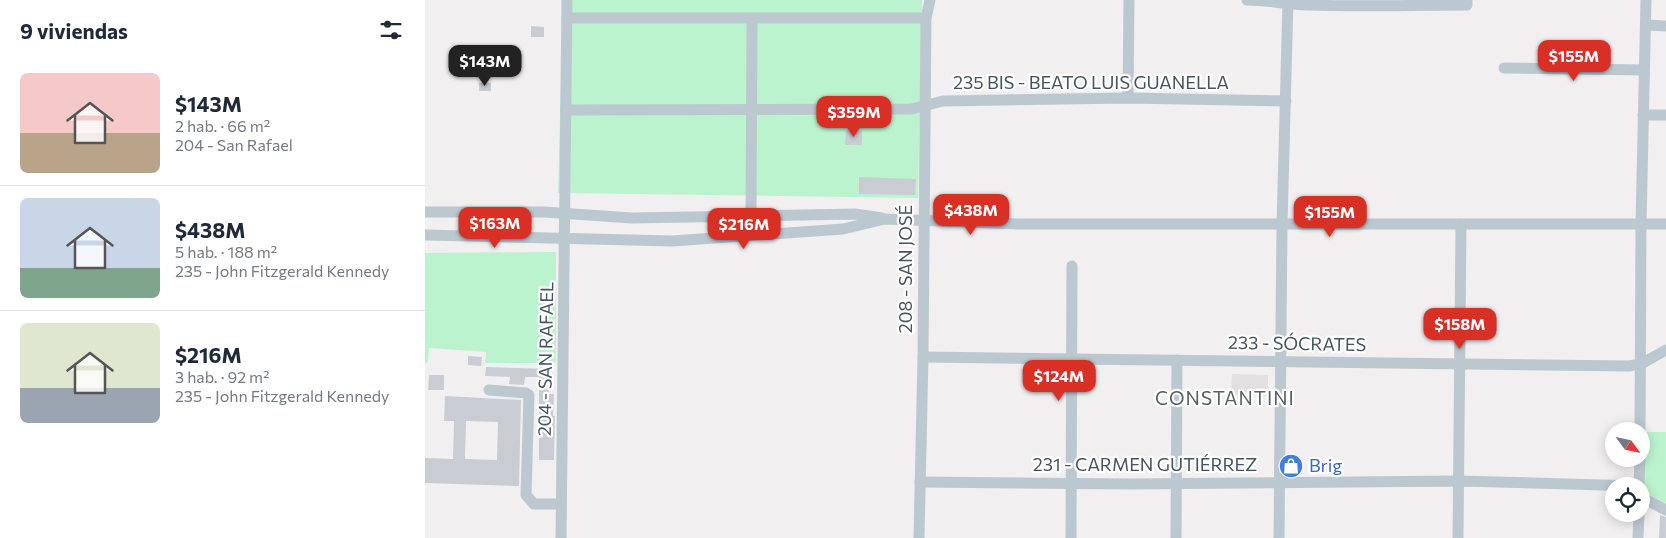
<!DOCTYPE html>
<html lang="es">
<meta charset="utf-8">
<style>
body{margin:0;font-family:Commissioner,sans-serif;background:#f2f2f3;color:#1f2937;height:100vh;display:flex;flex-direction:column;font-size:19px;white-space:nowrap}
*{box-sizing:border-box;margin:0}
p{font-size:16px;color:#747a83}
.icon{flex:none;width:28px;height:28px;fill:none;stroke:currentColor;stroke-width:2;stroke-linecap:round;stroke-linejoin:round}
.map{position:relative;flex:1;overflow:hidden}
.side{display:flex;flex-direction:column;background:#fff;width:425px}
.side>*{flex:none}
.needle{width:32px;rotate:123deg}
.fabs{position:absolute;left:1180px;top:422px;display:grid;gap:10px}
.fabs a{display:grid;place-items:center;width:45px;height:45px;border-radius:50%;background:#fff;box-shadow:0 2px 12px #0003;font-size:25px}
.price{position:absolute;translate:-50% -42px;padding:0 11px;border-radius:10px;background:#d93025;color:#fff;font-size:16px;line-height:32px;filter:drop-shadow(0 1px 2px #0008)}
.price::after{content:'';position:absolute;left:50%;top:30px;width:15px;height:11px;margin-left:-8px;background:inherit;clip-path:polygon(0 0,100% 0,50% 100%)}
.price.selected{background:#222;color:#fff}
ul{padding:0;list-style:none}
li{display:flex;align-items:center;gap:15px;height:125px;padding:0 20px}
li+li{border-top:1px solid #e0e1e3}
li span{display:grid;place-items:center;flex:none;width:140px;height:100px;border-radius:8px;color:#555}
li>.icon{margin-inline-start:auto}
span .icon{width:60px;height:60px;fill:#fffc;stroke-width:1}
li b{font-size:21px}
h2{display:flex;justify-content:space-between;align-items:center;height:60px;padding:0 20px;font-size:21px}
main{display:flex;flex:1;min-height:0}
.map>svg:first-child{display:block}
</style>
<main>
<section class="side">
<h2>9 viviendas<svg class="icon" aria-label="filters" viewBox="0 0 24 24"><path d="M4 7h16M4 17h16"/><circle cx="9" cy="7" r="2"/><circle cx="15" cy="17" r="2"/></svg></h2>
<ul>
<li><span style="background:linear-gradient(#f6c9c9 60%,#b9a48a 0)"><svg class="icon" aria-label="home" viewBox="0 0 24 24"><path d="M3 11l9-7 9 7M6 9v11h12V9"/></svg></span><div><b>$143M</b><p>2 hab. · 66 m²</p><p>204 - San Rafael</p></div></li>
<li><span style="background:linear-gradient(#c9d6e8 70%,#7fa58c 0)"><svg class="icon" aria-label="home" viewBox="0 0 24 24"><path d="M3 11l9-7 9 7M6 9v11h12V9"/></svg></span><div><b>$438M</b><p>5 hab. · 188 m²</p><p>235 - John Fitzgerald Kennedy</p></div></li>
<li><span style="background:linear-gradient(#dfe7d0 65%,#9aa5b1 0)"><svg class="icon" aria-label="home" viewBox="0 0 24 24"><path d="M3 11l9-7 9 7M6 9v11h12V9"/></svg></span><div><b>$216M</b><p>3 hab. · 92 m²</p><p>235 - John Fitzgerald Kennedy</p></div></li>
</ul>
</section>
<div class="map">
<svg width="1241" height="538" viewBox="0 0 1241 538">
<rect width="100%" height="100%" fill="#f2eff0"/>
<path fill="#e3e0e1" d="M807,374l36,1v21l-37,-1z"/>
<g fill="#bbf3cf">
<path d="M138,0h359l-4,198 -360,-5z"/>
<path d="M131,252v111h-71l1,-11 -57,-4 -1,15h-3v-110z"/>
<path d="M1219,432h22v71l-24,-12z"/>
</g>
<g fill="#c9cdd3" fill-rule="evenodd">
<path d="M106,26l13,1v10h-13z"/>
<rect x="54" y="83" width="12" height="8"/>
<path d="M421,131h16v14h-17z"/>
<path d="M434,177l57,2 -1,16 -56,-1z"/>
<path d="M43,356l14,1 -1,9 -13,-1z"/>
<path d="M61,367l64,2 -1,25h5l-1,22h2l-1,44h-15v-83h-14l-1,8 -15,-1 1,-7 -25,-1z"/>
<path d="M4,375h15v15h-16z"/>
<path d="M20,396l76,4 -2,86 -94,-3v-25l28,1 1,-38h-10zM41,421l32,1 -1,38 -32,-1z"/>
<path d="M1235,515l6,2v21h-7z"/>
</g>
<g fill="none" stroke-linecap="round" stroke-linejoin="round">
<g stroke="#bcc8d0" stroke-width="11">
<path d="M822,0c21,0 41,5 61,5 53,2 106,0 159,0v-5"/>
<path d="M142,18h359"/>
<path d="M1221,25l20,1"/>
<path d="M1079,68l140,2"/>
<path d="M703,98l1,-98"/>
<path d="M141,110l345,-1 32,-8 185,-3 158,3"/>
<path d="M1218,115h23"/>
<path d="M0,212h119l88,6 223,-4 27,4"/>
<path d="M326,215l1,-196"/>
<path d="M0,235l247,6 171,-12 42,-10 134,5h647"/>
<path d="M498,357l706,9 12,-2 25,-14"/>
<path d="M64,390l37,3 3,2 -3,100 8,9h27"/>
<path d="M1215,431l1,-207 5,-224"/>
<path d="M495,482l212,2 327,-3 180,5"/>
<path d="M1214,486l1,-27"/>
<path d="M1216,497l25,13"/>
<path d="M136,538l6,-538"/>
<path d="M494,538l4,-181 3,-339 4,-18"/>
<path d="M646,538l1,-272"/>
<path d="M751,538l1,-178"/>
<path d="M854,538l3,-313 6,-225"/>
<path d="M1033,538l3,-314"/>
<path d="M1213,538l1,-24"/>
</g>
</g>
<defs>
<g id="shop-disc" transform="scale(1.25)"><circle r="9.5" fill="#3f7fe0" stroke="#fff"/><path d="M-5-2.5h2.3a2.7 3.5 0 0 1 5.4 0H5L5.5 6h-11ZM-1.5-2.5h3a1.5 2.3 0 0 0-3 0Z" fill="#fff"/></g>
</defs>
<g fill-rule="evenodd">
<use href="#shop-disc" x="866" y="466"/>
</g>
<g text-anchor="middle" stroke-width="4.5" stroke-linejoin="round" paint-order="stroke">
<g font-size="18" fill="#46545f" stroke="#fff">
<text x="666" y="89">235 BIS - BEATO LUIS GUANELLA</text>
<text transform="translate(481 269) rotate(-90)" y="6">208 - SAN JOSÉ</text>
<text transform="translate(872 344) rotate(1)" y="6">233 - SÓCRATES</text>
<text transform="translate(121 359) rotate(-89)" y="6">204 - SAN RAFAEL</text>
<text x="720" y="471">231 - CARMEN GUTIÉRREZ</text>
</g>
<g font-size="18" fill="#366cbe" stroke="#fff" text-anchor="start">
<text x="884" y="472">Brig</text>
</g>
<g font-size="19" letter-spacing="1" fill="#5b6065" stroke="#fff">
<text x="800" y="405">CONSTANTINI</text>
</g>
</g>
</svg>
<div class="fabs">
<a><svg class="needle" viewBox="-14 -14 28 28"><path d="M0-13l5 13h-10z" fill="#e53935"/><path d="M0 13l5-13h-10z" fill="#747a83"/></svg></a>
<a><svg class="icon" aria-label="locate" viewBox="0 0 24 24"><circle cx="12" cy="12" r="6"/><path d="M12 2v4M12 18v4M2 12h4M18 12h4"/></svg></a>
</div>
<b class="price" style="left:1149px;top:82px">$155M</b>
<b class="price selected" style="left:60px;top:87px">$143M</b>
<b class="price" style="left:429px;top:138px">$359M</b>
<b class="price" style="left:546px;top:236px">$438M</b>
<b class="price" style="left:905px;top:238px">$155M</b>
<b class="price" style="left:70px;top:249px">$163M</b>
<b class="price" style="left:319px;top:250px">$216M</b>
<b class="price" style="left:1035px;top:350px">$158M</b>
<b class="price" style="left:634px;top:402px">$124M</b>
</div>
</main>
